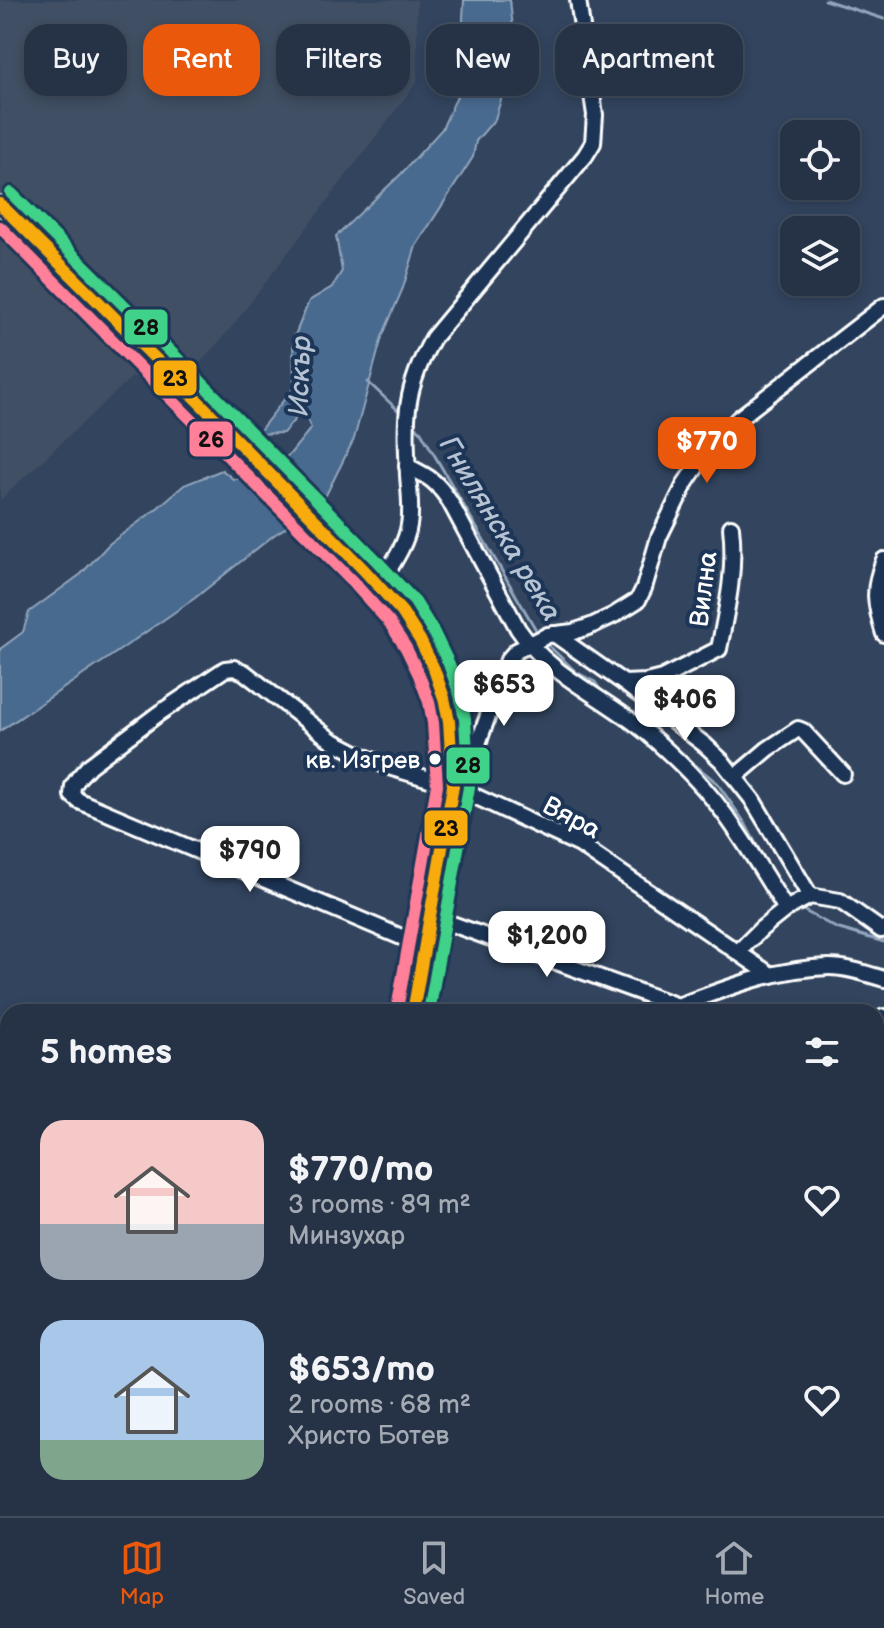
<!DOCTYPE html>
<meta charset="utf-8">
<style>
body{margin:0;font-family:"Balsamiq Sans",sans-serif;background:#2e3b4d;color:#f1f3f6;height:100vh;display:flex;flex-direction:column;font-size:30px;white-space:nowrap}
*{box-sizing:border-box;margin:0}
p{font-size:26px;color:#a4aab3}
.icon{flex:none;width:44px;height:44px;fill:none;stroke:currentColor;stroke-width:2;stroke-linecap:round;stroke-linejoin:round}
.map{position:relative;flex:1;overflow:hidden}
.sheet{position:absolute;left:0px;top:1004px;width:884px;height:512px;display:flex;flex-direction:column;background:#263346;border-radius:24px 24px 0 0;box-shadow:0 4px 12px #0003,0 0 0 2px #424e5f}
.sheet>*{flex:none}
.guide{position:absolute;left:24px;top:24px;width:836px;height:72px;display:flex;gap:16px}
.controls{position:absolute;left:780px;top:120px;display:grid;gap:16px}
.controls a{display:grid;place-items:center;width:80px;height:80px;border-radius:16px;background:#263346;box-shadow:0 4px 12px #0003,0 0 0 2px #424e5f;font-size:40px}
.price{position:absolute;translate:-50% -68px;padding:0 18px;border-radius:16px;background:#fff;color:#222;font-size:26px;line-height:52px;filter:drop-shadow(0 2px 4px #0008)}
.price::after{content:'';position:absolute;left:50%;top:48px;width:24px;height:18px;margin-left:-12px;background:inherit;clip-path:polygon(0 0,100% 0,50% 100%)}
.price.selected{background:#ea580c;color:#fff}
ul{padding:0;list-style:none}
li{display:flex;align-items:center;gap:24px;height:200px;padding:0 40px}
li span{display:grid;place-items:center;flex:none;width:224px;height:160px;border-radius:24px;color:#555}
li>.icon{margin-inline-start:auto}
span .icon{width:96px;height:96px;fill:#fffc;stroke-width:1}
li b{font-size:34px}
h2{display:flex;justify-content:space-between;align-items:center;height:96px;padding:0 40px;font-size:34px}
.tag{padding:0 28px;border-radius:24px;background:#263346;box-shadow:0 4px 12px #0003,0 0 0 2px #424e5f;font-size:28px;line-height:72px}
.tag.selected{background:#ea580c;color:#fff}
.dock{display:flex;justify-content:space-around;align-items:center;height:112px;border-top:2px solid #424e5f;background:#263346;font-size:22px;color:#a4aab3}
.dock a{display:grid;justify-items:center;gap:4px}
.dock .selected{color:#ea580c}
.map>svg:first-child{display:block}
</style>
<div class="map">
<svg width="884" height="1516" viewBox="0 0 884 1516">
<rect width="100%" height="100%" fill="#32445e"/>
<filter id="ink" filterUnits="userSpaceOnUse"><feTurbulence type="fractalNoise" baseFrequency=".0125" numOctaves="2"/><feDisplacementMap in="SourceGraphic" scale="16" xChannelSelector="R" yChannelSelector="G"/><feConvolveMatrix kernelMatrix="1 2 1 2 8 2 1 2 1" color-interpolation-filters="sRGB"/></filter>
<g filter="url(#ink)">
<path fill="#414f63" d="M0,0h417v82l-185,245 -33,37 -68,14 -131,122z"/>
<path fill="#496a8f" stroke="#92a6bc" stroke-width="2" d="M464,0h46l3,28 -4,46 -14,45 -19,22 -3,16 -57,89 -13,42 -21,49 -28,102 -33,66 -47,30 -79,63 -75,52 -120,81v-82l23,-17 6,-20 52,-38 28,-30 46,-34 29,-25 38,-15 11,9h22l35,-25 21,-26 -8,-18 -20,23 -26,1 37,-47 -1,-47 16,-39 23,-14 10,-16 -6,-35 65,-62 41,-45 17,-37z"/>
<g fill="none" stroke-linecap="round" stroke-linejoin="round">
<g stroke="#92a6bc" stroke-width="3">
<path d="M825,0l59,19"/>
<path d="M368,382l35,33"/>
<path d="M412,423l9,9 118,203"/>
<path d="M544,641l32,31 19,10 8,12"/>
<path d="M620,704l24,15 27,26 46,38 28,40 29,55"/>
<path d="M799,908l37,20 48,14"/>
</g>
<g stroke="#fff" stroke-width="20">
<g id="minor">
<path d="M0,204l353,355c45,46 87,98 97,164 2,21 3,42 3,63"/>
<path d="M407,466c22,11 29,14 43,36l68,127c31,46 86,68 128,103 29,25 58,53 80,84 22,30 40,62 60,93l24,-13"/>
<path d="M884,560c-12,29 -9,45 0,74"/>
<path d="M379,586c11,-19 27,-40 30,-61 3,-16 0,-34 -1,-50 -3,-57 -4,-86 25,-137l152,-182 8,-13 2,-28 -17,-115"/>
<path d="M554,634l70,49 81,62 17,16 30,38 58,97"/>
<path d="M624,683l22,-1 16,-4 57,-29c8,-41 17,-80 12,-122"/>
<path d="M735,777l33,-28 30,-20 5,2 40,43"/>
<path d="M810,896l30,5 41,29 3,-1"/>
<path d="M430,916l248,90"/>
<path d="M425,947l-346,-146 -7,-6 1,-9 6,-9 10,-11 69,-52 67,-45 9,-1 10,4 87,68 29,15 32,13 61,18 127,59 191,130"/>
<path d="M738,952l23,-23 25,-20"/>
<path d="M413,1012l40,-226 22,-34 33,-92 8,-9 32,-16 25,-3 18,-6 23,-11 24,-15 6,-12 15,-51 27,-55 23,-34 29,-29 146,-113"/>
<path d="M661,1012c54,-19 110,-44 168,-45 19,0 38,7 55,12"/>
<path d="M876,1022l8,-5"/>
<path d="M880,1222l4,-3"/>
<path d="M55,1516l1,-8"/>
</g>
</g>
<use href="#minor" stroke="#1d3557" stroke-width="14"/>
<g stroke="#1d3557" stroke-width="18">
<path id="bus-1" d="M0,204l188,187 176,179 38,42 18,28 14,29 10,29 5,23 4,65 -40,226"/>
</g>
<g stroke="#1d3557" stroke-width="18">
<path id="bus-2" d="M0,227l352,354 37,41 17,26 13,27 10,27 4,21 4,62 -40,224"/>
</g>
<g stroke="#1d3557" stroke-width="18">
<path id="bus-3" d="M11,193l188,187 176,179 40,43 19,31 15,31 11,31 5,24 4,68 -40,225"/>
</g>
<use href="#bus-1" stroke="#f8ab0d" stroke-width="12"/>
<use href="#bus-2" stroke="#ff8098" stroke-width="12"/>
<use href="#bus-3" stroke="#40d288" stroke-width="12"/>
</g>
</g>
<circle fill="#fff" stroke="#1d3557" stroke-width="3" cx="435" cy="759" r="7"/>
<g text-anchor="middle" stroke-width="8" stroke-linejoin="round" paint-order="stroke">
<g font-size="24" fill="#fff" stroke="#1d3557" text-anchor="end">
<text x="420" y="768">кв. Изгрев</text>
</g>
<g font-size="26" fill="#fff" stroke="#1d3557">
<text transform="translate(703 589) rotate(-83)" y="9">Вилна</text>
<text transform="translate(572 817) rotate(28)" y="9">Вяра</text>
</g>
<g font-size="28" font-style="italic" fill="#b6c3d2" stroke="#1d3557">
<text transform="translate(299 376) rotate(-88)" y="10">Искър</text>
<text transform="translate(501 528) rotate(59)" y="10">Гнилянска река</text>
</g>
</g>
<g stroke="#1d3557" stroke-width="3">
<rect x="123" y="308" width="46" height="38" rx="8" fill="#40d288"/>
<rect x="152" y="359" width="46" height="38" rx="8" fill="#f8ab0d"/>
<rect x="188" y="420" width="46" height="38" rx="8" fill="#ff8098"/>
<rect x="445" y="746" width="46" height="39" rx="8" fill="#40d288"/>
<rect x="423" y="809" width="46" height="38" rx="8" fill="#f8ab0d"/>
</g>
<g font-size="22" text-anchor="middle" font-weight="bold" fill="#111">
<text x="146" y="335">28</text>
<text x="175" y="386">23</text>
<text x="211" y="447">26</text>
<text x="468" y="773">28</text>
<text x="446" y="836">23</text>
</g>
</svg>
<div class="controls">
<a><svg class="icon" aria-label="locate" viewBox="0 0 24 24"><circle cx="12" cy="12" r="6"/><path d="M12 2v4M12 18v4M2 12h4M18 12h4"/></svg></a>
<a><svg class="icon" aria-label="layers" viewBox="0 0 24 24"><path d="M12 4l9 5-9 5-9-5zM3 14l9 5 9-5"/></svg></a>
</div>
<b class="price selected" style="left:707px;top:485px">$770</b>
<b class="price" style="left:504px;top:728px">$653</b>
<b class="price" style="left:685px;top:743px">$406</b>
<b class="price" style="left:250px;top:894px">$790</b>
<b class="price" style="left:547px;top:979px">$1,200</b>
<div class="guide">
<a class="tag">Buy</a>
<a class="tag selected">Rent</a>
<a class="tag">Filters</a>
<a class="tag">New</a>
<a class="tag">Apartment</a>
</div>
<section class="sheet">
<h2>5 homes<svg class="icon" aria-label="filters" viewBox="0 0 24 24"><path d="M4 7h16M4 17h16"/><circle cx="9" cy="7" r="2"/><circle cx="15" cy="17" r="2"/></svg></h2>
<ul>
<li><span style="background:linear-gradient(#f6c9c9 65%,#9aa5b1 0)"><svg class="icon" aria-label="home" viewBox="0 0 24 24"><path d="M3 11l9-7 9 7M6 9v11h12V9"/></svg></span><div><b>$770/mo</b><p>3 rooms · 89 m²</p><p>Минзухар</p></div><svg class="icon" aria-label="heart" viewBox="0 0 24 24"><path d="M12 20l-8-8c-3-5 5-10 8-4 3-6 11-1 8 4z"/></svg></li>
<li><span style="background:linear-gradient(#a9c7e8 75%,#7fa58c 0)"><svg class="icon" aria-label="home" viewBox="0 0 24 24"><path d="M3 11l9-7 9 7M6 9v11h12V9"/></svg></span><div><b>$653/mo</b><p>2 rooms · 68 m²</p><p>Христо Ботев</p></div><svg class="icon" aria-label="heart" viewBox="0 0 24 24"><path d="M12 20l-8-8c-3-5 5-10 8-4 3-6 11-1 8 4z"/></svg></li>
</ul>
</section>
</div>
<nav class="dock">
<a class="selected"><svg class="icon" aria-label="map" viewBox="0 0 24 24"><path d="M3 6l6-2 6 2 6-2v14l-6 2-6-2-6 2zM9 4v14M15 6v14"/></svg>Map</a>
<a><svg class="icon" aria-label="saved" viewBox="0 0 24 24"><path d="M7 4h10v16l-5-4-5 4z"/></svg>Saved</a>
<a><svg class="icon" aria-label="home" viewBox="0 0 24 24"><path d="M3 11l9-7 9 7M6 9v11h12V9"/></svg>Home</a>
</nav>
